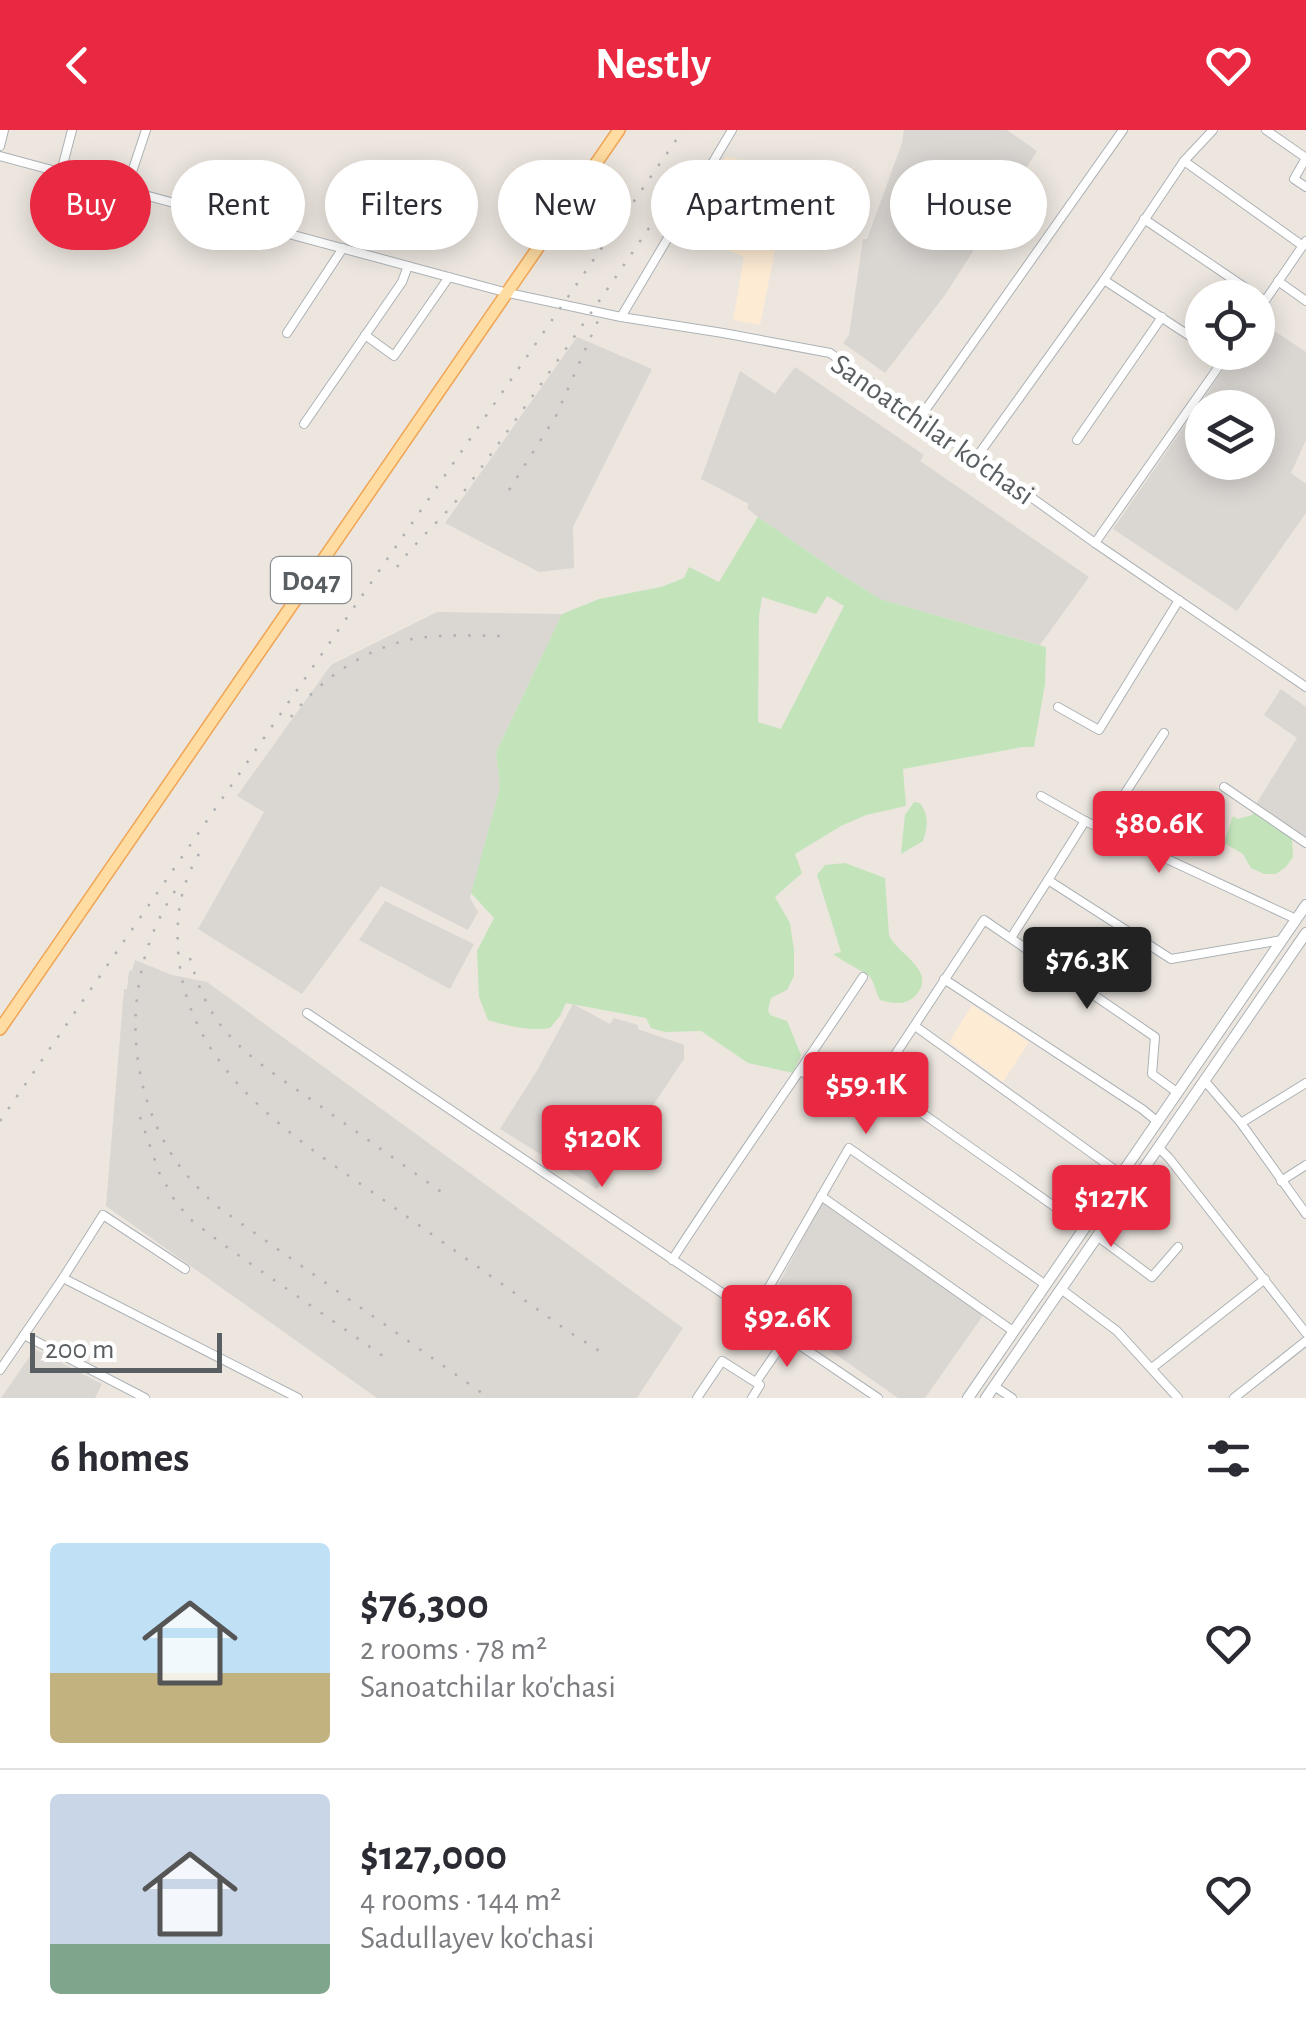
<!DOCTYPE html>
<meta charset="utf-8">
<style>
body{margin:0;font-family:"Alegreya Sans",sans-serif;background:#f7f7f7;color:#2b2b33;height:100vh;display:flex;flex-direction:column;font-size:38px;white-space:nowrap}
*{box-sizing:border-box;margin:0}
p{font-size:32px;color:#7c7c81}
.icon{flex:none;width:55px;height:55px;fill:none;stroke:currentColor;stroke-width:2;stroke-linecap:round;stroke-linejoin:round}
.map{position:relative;height:1268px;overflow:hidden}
.details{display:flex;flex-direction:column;background:#fff;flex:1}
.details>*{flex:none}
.hud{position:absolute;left:30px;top:30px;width:1248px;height:90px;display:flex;gap:20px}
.buttons{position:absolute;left:1185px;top:150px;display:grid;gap:20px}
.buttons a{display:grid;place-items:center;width:90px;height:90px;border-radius:50%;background:#fff;box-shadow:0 5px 25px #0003;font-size:50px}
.scale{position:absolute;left:30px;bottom:25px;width:192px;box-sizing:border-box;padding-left:10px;border:5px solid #585e61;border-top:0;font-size:28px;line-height:35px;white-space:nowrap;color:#585e61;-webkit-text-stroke:8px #fff;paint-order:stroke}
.price{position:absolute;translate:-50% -85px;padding:0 22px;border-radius:10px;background:#e82941;color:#fff;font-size:32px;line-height:65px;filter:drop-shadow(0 2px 5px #0008)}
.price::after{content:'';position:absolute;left:50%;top:60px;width:30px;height:22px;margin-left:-15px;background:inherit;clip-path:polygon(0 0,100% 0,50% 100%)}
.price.current{background:#222;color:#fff}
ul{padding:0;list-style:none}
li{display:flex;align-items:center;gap:30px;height:250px;padding:0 50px}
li+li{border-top:2px solid #e1e1e2}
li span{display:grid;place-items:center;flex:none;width:280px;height:200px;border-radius:10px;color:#555}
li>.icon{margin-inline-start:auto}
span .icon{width:120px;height:120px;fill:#fffc;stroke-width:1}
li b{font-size:42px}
h2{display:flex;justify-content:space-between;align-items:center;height:120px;padding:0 50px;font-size:42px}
.pill{padding:0 35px;border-radius:45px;background:#fff;box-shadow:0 5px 25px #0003;font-size:35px;line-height:90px}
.pill.current{background:#e82941;color:#fff}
header{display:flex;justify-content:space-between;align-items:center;height:130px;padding:0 50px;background:#e82941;color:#fff;font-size:45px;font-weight:600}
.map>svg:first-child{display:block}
</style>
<header><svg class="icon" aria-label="back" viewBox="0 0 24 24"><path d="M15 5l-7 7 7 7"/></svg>Nestly<svg class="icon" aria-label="heart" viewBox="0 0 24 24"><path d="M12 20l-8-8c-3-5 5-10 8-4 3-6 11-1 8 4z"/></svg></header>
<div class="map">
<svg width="1306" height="1268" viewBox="0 0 1306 1268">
<rect width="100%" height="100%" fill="#ece6df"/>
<g fill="#fdebd3">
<path d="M726,27l65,13 -31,155 -27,-5 11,-63 -58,-25 13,-21 -5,-5z"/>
<path d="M972,875l57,37 -26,40 -54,-40z"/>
</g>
<g fill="#dad6d2" fill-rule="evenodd">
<path d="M904,0h103l30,21 -92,144 -60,78 -42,-30 6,-8 14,-96h4l35,-96z"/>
<path d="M1258,190l48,32v88l-15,33 15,11v29l-69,98 -124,-82 122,-176 23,-1zM1202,278h56v54h-56z"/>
<path d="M577,207l75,32 -79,158 1,41 -35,4 -94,-49z"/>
<path d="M795,237l129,88 -4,6 169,116 -49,68 -160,-46 -41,-26 -81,-56 -11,-9 2,-4 -48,-25 39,-108 35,23z"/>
<path d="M437,482l125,2 -66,138 4,36 -30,110 8,14 -10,18 -87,-44 -79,108 -104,-65 66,-117 -27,-16 94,-131z"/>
<path d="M1281,559l25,18v132l-50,-35 41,-66 -33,-23z"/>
<path d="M385,771l89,43 -24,45 -91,-49z"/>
<path d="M135,830l37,15 35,7 476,346 -46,70h-260l-271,-192 18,-217h3l2,-18 3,-1z"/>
<path d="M573,874l37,20 4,-6 24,7v4l46,16v14l-87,130 -97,-60 38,-60z"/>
<path d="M823,1071l161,113 -59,84h-27l-131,-92z"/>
<path d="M35,1219l67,35 -7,14h-94z"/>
</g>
<g fill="#c3e4bb" fill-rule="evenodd">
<path d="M736,31l20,4 -8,39 -20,-4z"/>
<path d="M758,387l81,56 41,26 166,48 -1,37 -11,63h-11l-120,22 3,37 -40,9 -25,11 -46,28 7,19 -27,24 15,26 4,27v26l-7,14 -16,8 -3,12 2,5 17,6 14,34 -8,18 -45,-10 -47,-32 -36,1 -14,-4 -5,-10 -80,-15 -6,13 -10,12c-22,3 -42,-2 -62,-8l-9,-23 -2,-46 17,-33 -23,-25 29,-105 -4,-36 66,-138 37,-15 62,-12 23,-9 5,-11 30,15zM827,466l17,10 -63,123 -23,-7 1,-106 3,-19 54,17z"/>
<path d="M914,672l6,1c9,13 8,23 3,38l-22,13 4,-39z"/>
<path d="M1254,682l38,25 1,20 -7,10 -10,7h-12l-13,-6 -8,-14 -19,-11 9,-27 5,3 14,-4z"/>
<path d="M845,733l40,15 4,57c6,17 48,35 28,59 -10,12 -23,10 -37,6 -4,-7 -6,-18 -10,-23 -2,-3 -31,-18 -37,-23l8,-2 -24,-77 8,-10z"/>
</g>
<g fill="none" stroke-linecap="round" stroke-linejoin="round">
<g stroke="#adb2b6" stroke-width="10">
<g id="street">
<path d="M1266,0l40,28 -12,21 12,8"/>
<path d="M0,16l4,-16"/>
<path d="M0,26l508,137 113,24 102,16 107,20 265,190 211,144"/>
<path d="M1184,31l119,85"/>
<path d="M61,42l11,-42"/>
<path d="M126,60l20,-60"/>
<path d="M1144,89l121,82"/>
<path d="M1104,150l98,64"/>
<path d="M1278,151l28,20"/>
<path d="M1258,181l48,-70"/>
<path d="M621,187l111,-187"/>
<path d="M287,203l56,-85"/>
<path d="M365,205l29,21 55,-79"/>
<path d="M919,289l204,-289"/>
<path d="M304,294l98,-142 6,-16"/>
<path d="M1077,310l85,-123"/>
<path d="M976,328l128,-178 80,-119 29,-31"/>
<path d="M1095,413l134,-191"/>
<path d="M1058,577l41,23 80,-130"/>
<path d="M1224,657l82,56"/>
<path d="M1041,666l44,25 211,98"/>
<path d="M1085,691l-37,59 123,79 111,-19"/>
<path d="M1102,699l62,-96"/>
<path d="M1011,808l37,-58"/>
<path d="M944,849l198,130 16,13"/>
<path d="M307,883l571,385"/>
<path d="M915,896l207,149"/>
<path d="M801,941l52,36 9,-2 122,-185 171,117 -3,37 26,19"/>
<path d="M1204,950l37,43 65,91"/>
<path d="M878,952l207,146"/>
<path d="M1241,993l65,-40"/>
<path d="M1158,1017l11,11 137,175"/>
<path d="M1281,1051l25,-16"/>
<path d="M821,1066l192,135"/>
<path d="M1097,1106l55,41 26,-30"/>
<path d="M672,1130c62,-96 128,-188 191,-283"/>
<path d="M63,1148l235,120"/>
<path d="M1061,1159l56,42 61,67"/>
<path d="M753,1185l96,-167 197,137"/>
<path d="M24,1205l121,63"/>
<path d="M1152,1238l113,-89"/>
<path d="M0,1240l63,-92 40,-63 82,54"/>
<path d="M756,1252l31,-45"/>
<path d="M994,1256l18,12"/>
<path d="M697,1268l25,-37 38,24 -8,13"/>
<path d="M1234,1268l72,-57"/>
</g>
</g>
<g stroke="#acb2b6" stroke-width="12">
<g id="secondary">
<path d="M968,1268l338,-493"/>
<path d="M986,1268l320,-465"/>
</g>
</g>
<g stroke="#f0a454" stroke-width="14">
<path id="primary" d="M0,899l619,-899"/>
</g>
<use href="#street" stroke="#fff" stroke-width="8"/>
<use href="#secondary" stroke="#fff" stroke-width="10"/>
<use href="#primary" stroke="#ffdca1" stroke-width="11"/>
<g stroke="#afb0b1" stroke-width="2.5" stroke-dasharray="2.5 12" stroke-linecap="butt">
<path d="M509,360l47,-74 44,-100"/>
<path d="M397,437c21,-29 50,-52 71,-81 74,-102 146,-205 216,-310"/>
<path d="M291,587c27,-36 72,-67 117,-77 33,-7 69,-4 102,-4"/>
<path d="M199,724c-18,30 -23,60 -21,95 8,129 128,195 221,262 56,40 112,79 167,119l35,22"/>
<path d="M175,761c-52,78 -53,188 -1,267 11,17 26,32 41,47l274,193"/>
<path d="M190,828c6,23 17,51 33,70 24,30 59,51 90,73 45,32 89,63 134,95"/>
<path d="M140,987l19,55 16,29 15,18 31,24 162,113"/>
<path d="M0,991l683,-991"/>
</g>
</g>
<g text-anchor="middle" stroke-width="10" stroke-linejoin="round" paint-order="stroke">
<rect fill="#fff" stroke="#8a8e90" stroke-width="2.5" x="271" y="427" width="80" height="46" rx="8"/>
<g font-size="28" font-weight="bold" fill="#585e61">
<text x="311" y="460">D047</text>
</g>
<g font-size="30" fill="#585e61" stroke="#fff">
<text transform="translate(933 299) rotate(35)" y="10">Sanoatchilar ko'chasi</text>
</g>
</g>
</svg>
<div class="buttons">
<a><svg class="icon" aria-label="locate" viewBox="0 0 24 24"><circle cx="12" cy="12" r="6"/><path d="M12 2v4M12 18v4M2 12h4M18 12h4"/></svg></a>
<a><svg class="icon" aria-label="layers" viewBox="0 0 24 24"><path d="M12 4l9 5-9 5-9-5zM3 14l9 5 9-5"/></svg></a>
</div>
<div class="scale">200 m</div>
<b class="price" style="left:1159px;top:746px">$80.6K</b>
<b class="price current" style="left:1087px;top:882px">$76.3K</b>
<b class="price" style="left:866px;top:1007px">$59.1K</b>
<b class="price" style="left:602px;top:1060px">$120K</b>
<b class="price" style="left:1111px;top:1120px">$127K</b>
<b class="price" style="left:787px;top:1240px">$92.6K</b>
<div class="hud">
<a class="pill current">Buy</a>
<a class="pill">Rent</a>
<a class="pill">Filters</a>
<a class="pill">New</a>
<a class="pill">Apartment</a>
<a class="pill">House</a>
</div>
</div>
<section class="details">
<h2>6 homes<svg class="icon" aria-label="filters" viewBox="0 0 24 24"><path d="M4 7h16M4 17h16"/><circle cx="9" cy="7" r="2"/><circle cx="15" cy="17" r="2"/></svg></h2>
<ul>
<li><span style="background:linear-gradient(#bfe0f5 65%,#c2b280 0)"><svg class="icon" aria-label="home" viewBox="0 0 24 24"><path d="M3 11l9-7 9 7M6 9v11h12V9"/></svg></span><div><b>$76,300</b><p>2 rooms · 78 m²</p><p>Sanoatchilar ko'chasi</p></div><svg class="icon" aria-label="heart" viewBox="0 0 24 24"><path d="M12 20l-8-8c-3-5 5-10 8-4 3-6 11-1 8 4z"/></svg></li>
<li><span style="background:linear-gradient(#c9d6e8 75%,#7fa58c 0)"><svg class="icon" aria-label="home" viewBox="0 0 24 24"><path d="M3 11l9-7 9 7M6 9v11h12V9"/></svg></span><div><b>$127,000</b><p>4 rooms · 144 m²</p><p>Sadullayev ko'chasi</p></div><svg class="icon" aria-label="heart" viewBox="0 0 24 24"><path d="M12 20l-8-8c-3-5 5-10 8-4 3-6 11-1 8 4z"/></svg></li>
</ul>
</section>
